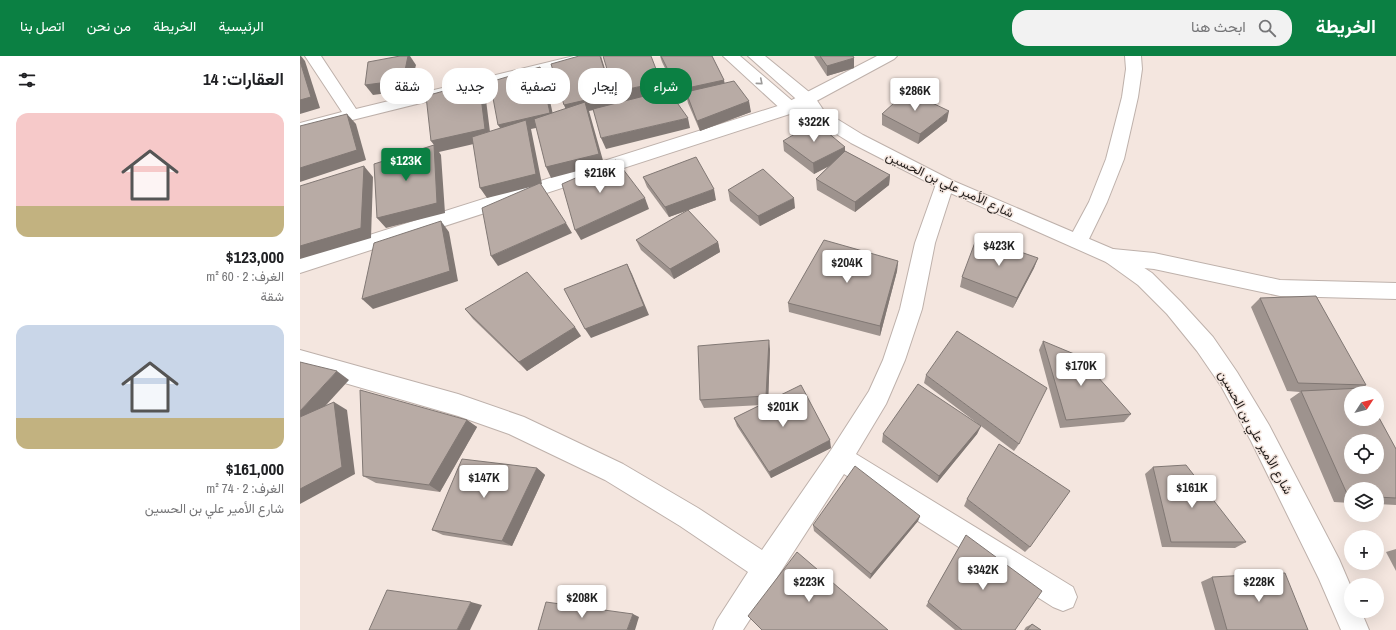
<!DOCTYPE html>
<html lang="ar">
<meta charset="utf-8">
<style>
body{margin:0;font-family:"Archivo Narrow",Vazirmatn,sans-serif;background:#f2f2f2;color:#202124;direction:rtl;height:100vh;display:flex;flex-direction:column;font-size:15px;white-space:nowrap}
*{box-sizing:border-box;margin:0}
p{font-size:13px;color:#757577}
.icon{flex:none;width:22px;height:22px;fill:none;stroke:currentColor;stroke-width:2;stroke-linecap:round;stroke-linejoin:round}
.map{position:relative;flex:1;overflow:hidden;direction:ltr}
.details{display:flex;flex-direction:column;background:#fff;width:300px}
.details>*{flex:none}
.hud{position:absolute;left:12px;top:12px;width:380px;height:36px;direction:rtl;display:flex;gap:8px}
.needle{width:26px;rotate:54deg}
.fabs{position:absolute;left:1044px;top:330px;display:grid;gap:8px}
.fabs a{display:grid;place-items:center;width:40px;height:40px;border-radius:50%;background:#fff;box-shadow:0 4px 16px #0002;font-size:20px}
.price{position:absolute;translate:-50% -34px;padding:0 9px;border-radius:4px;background:#fff;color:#222;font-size:13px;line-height:26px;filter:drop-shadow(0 1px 2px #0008)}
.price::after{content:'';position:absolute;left:50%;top:24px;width:12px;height:9px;margin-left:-6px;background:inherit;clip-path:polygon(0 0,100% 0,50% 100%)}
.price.selected{background:#0b8043;color:#fff}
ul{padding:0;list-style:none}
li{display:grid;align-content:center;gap:8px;height:212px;padding:0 16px}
li span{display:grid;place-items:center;height:124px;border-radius:12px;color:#555}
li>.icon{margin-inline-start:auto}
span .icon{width:72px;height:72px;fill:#fffc;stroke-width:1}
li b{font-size:17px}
h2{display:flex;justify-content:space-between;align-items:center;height:48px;padding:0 16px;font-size:17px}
.pill{padding:0 14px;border-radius:16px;background:#fff;box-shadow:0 4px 16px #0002;font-size:14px;line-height:36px}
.pill.selected{background:#0b8043;color:#fff}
header{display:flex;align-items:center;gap:24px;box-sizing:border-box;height:56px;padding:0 20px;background:#0b8043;color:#fff}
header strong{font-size:19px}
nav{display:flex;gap:22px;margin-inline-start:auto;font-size:14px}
.search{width:280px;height:36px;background:#f2f2f2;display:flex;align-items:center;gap:10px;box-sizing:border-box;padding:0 14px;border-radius:16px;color:#757577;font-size:15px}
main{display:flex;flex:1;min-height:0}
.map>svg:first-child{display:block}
</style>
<header>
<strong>الخريطة</strong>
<div class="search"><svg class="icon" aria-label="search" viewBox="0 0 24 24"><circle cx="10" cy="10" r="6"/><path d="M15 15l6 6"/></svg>ابحث هنا</div>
<nav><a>الرئيسية</a><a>الخريطة</a><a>من نحن</a><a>اتصل بنا</a></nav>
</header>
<main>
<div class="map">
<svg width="1096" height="574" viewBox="0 0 1096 574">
<rect width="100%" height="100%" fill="#f4e6df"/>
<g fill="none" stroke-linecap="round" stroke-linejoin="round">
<g stroke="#beb1ab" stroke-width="2">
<g id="street">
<path d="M5,0h16l35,53 218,-53h27l-3,3 -298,74v-10l42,-11z"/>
<path d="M577,0h20l-3,3 -98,53 -496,161v-16l484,-153z"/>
<path d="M825,0h16l1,13 -4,28 -14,62 -17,43 -19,39 -3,5 -7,2 -7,-2 -3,-5 21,-39 17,-43 16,-62 4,-28z"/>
<path d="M645,122l6,2 3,4 -19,59 -13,66 -17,51 -19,44 -30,50 217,133 4,10 -4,10 -10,4 -10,-4 -209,-133 -101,156h-30l4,-10 31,-48 -68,-46 -75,-46 -96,-46 -51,-18 -158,-46v-20l158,44 66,23 99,47 75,44 64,42 69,-100 38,-59 14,-31 17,-51 15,-66 21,-59 3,-4z"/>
<path d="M813,193l41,4 126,27 116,3v16l-116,-3 -126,-27 -41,-4 -7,-3 -3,-5 3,-5z"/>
</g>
</g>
<g stroke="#beb1ab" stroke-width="2">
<path id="secondary" d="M423,0h17l56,48 8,2 -56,-50h17l49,40 10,15 39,24 88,45 169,72 32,21 29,29 32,35 24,35 32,53 70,134 12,28v24h10l8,19h-28l-22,-51 -68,-138 -30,-55 -24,-35 -30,-37 -29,-29 -32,-23 -167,-74 -88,-45 -39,-24 -28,-7z"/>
</g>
<use href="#street" fill="#fff" fill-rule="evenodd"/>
<use href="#secondary" fill="#fff" fill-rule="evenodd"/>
</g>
<g fill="#9e938e">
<path d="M360,0h52l12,24v3l27,29 -51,19 -12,-28 -1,-4 -6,2 -19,-39z"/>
<path d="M514,0h39l1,12 -27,8z"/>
<path d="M582,58l65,7 -29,23 -36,-19z"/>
<path d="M483,85l62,6v4l45,24 -1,10 -34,27 -38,-22 -1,-11 14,-14 -16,9 -30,-23z"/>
<path d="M343,121l73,23 -47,17 -22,-30z"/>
<path d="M428,134l67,18 -35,18 -30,-25z"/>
<path d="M336,184l82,2 2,10 -46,27 -33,-29z"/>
<path d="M738,202l-4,10 -21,40 -53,-21 2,-10z"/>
<path d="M598,205l-1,10 -17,65 -91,-24 -1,-9z"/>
<path d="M960,242l106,87 -4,3 34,61v56l-19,-1v-15h-26v14l-17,-1 -44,-103 10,-7 -13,-1 -36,-84z"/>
<path d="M165,253l116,27 -54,35 -54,-52z"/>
<path d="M743,285l88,73 -7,8 -64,6 -21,-78z"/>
<path d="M470,293l-2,53 63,46 -60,30 -34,-52 -3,-8 28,-13 -58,3 -4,-8z"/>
<path d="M626,319l93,69 -5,7 -90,-68z"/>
<path d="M167,364l10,7 -37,65 -64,-9 -13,-7z"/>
<path d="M681,370l-4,8 -40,49 -55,-41 1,-8z"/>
<path d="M853,411l93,75 -11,6 -73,-1 -17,-73z"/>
<path d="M237,412l8,7 -33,71 -69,-11 -11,-5z"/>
<path d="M667,443l63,48 -5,5 -61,-46z"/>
<path d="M620,460l-2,5 -48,58 -56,-48 -1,-6z"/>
<path d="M666,479l49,95h-60l-29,-24z"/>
<path d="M1096,493v22l-10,-19z"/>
<path d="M912,521l96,53h-93l-14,-48z"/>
<path d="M732,568l9,6h-17l2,-3z"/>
</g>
<g fill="#817874">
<path d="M0,0h1l4,5 15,47 -20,6z"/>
<path d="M108,0h2l6,9 -6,25 -37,5 -8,-10z"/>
<path d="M301,0l15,49 -27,6 15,53 -53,14 -5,-11 22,-52 -4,-10z"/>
<path d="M554,2v10l-27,8v-10z"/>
<path d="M240,11l5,11 10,46 -24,5 11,55 -55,14 -7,-10 25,-53 -7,-10z"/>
<path d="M424,24l2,10 -40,2 1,7 -6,2 -3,-11z"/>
<path d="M179,25l6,11 6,48 -52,12 2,3 4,58 -59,15 -9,-10 57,-73 -3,-4z"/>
<path d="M361,26l3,11 -46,10 -4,-11z"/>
<path d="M449,45l2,11 -51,19 -3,-10z"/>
<path d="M649,55l-2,10 -29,23 2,-10z"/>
<path d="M47,58l9,10 10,36 -66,22v-14z"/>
<path d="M388,62l2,10 -84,21 -5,-11z"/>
<path d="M545,91v11l-31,16 -1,-11z"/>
<path d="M64,110l9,11 -2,61 -71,21v-13z"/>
<path d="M590,119l-1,10 -34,27v-10z"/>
<path d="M414,133l2,11 -47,17 -4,-10z"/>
<path d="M345,142l4,11 -68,31 -6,-10z"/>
<path d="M494,142l1,10 -35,18 -2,-10z"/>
<path d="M141,165l8,11 9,49 -85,28 -11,-10z"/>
<path d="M266,167l6,10 -74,33 -7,-10z"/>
<path d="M418,186l2,10 -46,27 -4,-10z"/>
<path d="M738,202l-4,10 -21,40 4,-10z"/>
<path d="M598,205l-1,10 -17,65v-10z"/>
<path d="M327,208l5,10 17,41 -58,23 -6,-9z"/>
<path d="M275,271l6,9 -54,35 -8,-9z"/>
<path d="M469,284l1,9 -2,56 -2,-9z"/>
<path d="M37,315l12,9 -43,47 -6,-3v-13z"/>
<path d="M34,346l13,8 8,64 -55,30v-15z"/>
<path d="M167,364l10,7 -37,65 -11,-7z"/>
<path d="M681,370l-4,8 -40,49 2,-7z"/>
<path d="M530,384l1,8 -60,30 -2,-6z"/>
<path d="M237,412l8,7 -33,71 -10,-5z"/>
<path d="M620,460l-2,5 -48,58 1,-5z"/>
<path d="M171,546l11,3 -12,25h-13z"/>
<path d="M333,558l6,3 -4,13h-8z"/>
</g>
<g fill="#b8aba5" stroke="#817874" fill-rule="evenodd">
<path d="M100,0h8l-5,24 -38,5 3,-23z"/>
<path d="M279,0h21l12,38 -48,11 -13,-41z"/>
<path d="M303,0h48l10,26 -47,10z"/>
<path d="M361,0h51l12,24 -46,10z"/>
<path d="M520,0h33l1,2 -27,8z"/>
<path d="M0,5l11,36 -11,3z"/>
<path d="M240,11l10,46 -52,12 -8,-43z"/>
<path d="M179,25l6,48 -54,12 -5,-45z"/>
<path d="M434,25l15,20 -52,20 -11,-29z"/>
<path d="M368,34l20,28 -87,20 -8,-29z"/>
<path d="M607,35l42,20 -29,23 -38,-20z"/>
<path d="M285,46l14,52 -53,13 -12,-48z"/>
<path d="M47,58l10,36 -57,18v-42z"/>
<path d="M226,64l10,54 -56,14 -8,-51z"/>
<path d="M515,66l30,25 -32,16 -30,-22z"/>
<path d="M134,89l3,58 -60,15 -3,-54z"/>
<path d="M545,95l45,24 -35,27 -39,-23z"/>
<path d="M396,101l18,32 -49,18 -22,-30z"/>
<path d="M316,104l29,38 -70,32 -13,-46z"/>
<path d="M64,110l-3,62 -61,18v-60z"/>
<path d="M463,113l31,29 -36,18 -30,-26z"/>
<path d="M240,127l26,40 -75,33 -9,-48z"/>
<path d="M388,154l30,32 -48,27 -34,-29z"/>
<path d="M141,165l9,50 -88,28 12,-56z"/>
<path d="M677,181l61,21 -21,40 -55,-21z"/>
<path d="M524,184l74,21 -18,65 -92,-23z"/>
<path d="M327,208l17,42 -59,23 -21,-40z"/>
<path d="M227,216l48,55 -56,35 -54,-53z"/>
<path d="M1016,240l50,89 -68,-2 -38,-85z"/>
<path d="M657,275l90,57 -28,56 -93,-69z"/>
<path d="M469,284l-3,56 -66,4 -2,-54z"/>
<path d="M743,285l36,15 52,58 -65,6z"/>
<path d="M0,306l37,9 -37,40z"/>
<path d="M618,328l63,42 -42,50 -56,-42z"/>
<path d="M501,329l29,55 -61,32 -35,-54z"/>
<path d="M1062,332l3,5h-14v26h26v-5l19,35v49l-19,-1v-8h-26v7h-3l-47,-105zM1051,385h26v26h-26z"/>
<path d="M60,334l107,30 -38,65 -66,-9z"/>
<path d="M34,346l8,65 -42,22v-72z"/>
<path d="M699,388l71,47 -40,56 -63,-48z"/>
<path d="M162,403l75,9 -35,73 -70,-11z"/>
<path d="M886,409l60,77h-75l-18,-75z"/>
<path d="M555,410l65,50 -49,58 -58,-49z"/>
<path d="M666,479l76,56 -27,39h-53l-34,-28z"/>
<path d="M497,496l91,78h-126l-14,-14z"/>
<path d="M985,517l23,57h-81l-15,-53z"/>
<path d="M87,534l84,12 -14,28h-88z"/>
<path d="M246,546l87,12 -6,16h-89z"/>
<path d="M732,568l9,6h-14z"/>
</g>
<defs><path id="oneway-chevron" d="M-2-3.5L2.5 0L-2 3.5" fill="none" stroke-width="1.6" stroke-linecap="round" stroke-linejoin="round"/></defs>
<use stroke="#9c9a99" href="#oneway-chevron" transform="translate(460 26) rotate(40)"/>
<g text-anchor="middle" stroke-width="3" stroke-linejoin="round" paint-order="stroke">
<g font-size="13" fill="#241f1d" stroke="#f4e6df">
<text transform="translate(650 128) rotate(25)" y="5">شارع الأمير علي بن الحسين</text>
<text transform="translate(956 376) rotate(61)" y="5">شارع الأمير علي بن الحسين</text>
</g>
</g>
</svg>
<div class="fabs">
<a><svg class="needle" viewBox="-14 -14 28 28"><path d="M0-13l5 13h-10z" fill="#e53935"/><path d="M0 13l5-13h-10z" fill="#757577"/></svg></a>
<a><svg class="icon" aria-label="locate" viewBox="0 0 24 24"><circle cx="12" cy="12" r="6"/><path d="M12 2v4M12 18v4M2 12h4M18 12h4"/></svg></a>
<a><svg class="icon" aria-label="layers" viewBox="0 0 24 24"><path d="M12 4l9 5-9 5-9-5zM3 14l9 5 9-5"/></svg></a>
<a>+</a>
<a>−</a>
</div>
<b class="price" style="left:615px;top:56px">$286K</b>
<b class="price" style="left:514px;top:87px">$322K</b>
<b class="price selected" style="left:106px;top:126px">$123K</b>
<b class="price" style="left:300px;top:138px">$216K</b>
<b class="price" style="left:699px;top:211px">$423K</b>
<b class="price" style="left:547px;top:228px">$204K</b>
<b class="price" style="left:781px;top:331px">$170K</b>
<b class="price" style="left:483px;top:372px">$201K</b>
<b class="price" style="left:184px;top:443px">$147K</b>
<b class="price" style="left:892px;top:453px">$161K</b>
<b class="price" style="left:683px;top:535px">$342K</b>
<b class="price" style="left:509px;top:547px">$223K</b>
<b class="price" style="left:959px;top:547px">$228K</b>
<b class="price" style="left:282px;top:563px">$208K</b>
<div class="hud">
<a class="pill selected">شراء</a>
<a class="pill">إيجار</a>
<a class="pill">تصفية</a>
<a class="pill">جديد</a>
<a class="pill">شقة</a>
</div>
</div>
<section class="details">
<h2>العقارات: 14<svg class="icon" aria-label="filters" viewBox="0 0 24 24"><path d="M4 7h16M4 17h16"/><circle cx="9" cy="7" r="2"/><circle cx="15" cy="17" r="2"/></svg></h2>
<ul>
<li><span style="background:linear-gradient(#f6c9c9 75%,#c2b280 0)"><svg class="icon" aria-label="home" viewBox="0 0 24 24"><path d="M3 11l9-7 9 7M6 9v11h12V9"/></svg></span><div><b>$123,000</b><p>الغرف: 2 · 60 m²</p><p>شقة</p></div></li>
<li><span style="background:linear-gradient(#c9d6e8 75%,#c2b280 0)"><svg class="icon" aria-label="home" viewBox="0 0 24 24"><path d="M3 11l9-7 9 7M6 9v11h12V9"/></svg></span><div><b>$161,000</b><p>الغرف: 2 · 74 m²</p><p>شارع الأمير علي بن الحسين</p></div></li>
</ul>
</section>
</main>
